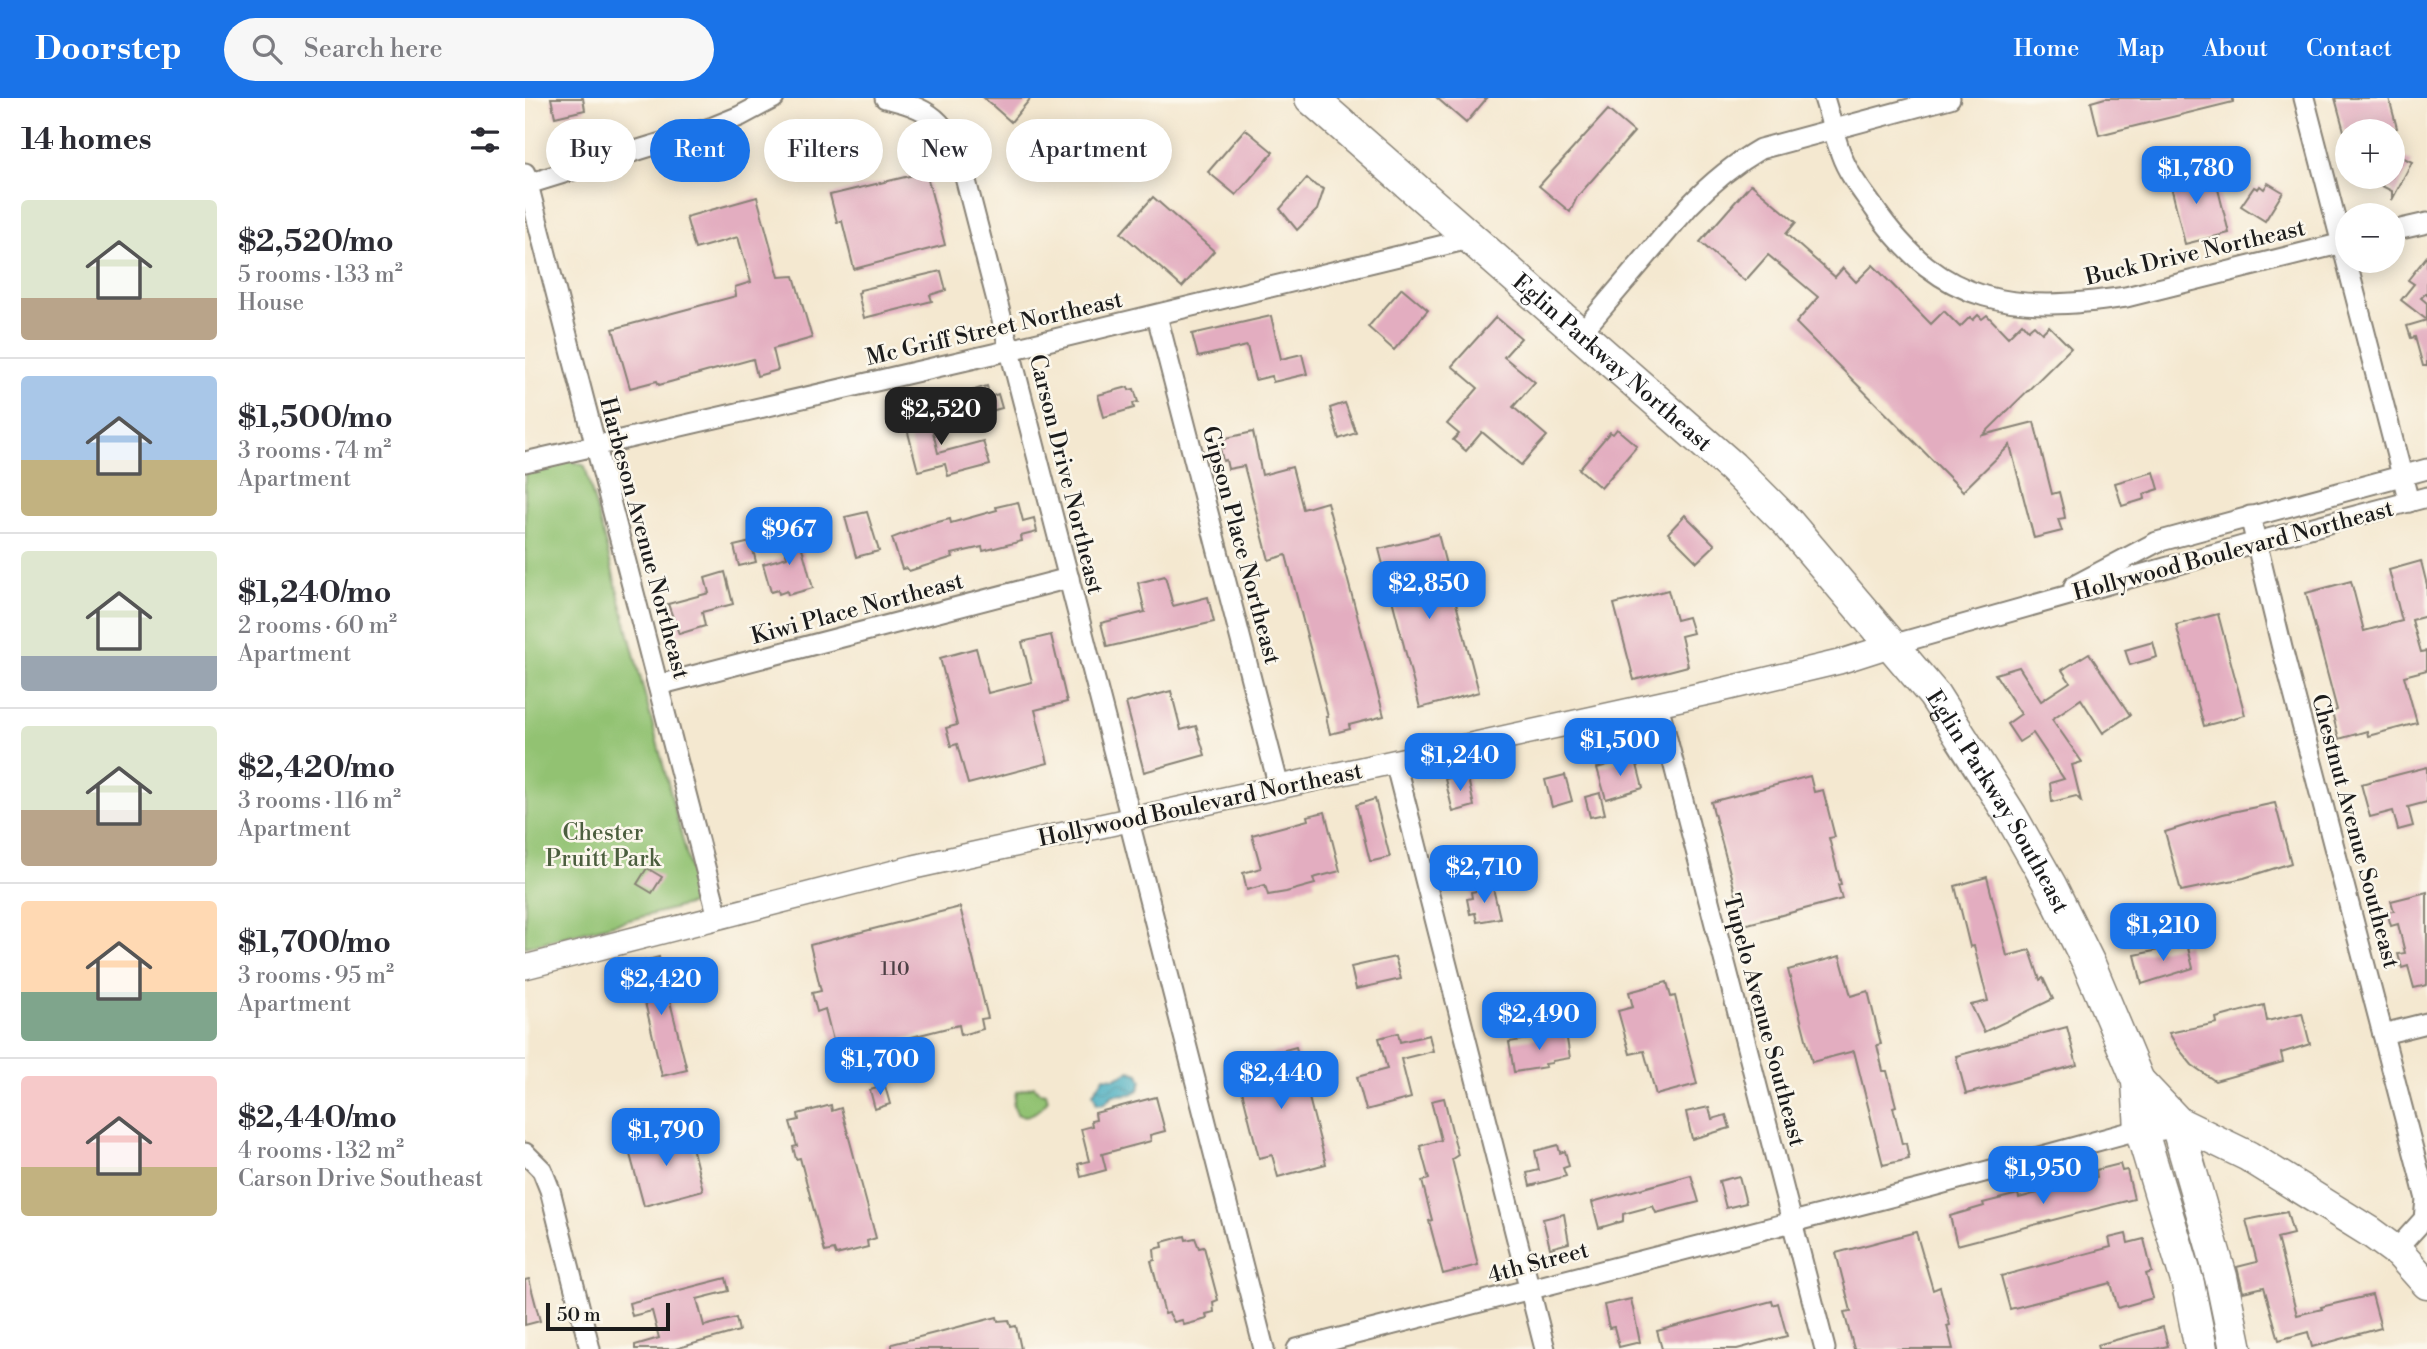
<!DOCTYPE html>
<meta charset="utf-8">
<style>
body{margin:0;font-family:"Libre Bodoni",serif;background:#f7f7f7;color:#2b2b33;height:100vh;display:flex;flex-direction:column;font-size:26px;white-space:nowrap}
*{box-sizing:border-box;margin:0}
p{font-size:23px;color:#7c7c81}
.icon{flex:none;width:38px;height:38px;fill:none;stroke:currentColor;stroke-width:2;stroke-linecap:round;stroke-linejoin:round}
.map{position:relative;flex:1;overflow:hidden}
.side{display:flex;flex-direction:column;background:#fff;width:525px}
.side>*{flex:none}
.guide{position:absolute;left:21px;top:21px;width:665px;height:63px;display:flex;gap:14px}
.controls{position:absolute;left:1810px;top:21px;display:grid;gap:14px}
.controls a{display:grid;place-items:center;width:70px;height:70px;border-radius:50%;background:#fff;box-shadow:0 4px 18px #0003;font-size:35px}
.scale{position:absolute;left:21px;bottom:18px;width:124px;box-sizing:border-box;padding-left:7px;border:4px solid #1c1c1c;border-top:0;font-size:19px;line-height:24px;white-space:nowrap;color:#1c1c1c;-webkit-text-stroke:5px #fbf7ec;paint-order:stroke}
.price{position:absolute;translate:-50% -60px;padding:0 16px;border-radius:14px;background:#1a73e8;color:#fff;font-size:23px;line-height:46px;filter:drop-shadow(0 2px 4px #0008)}
.price::after{content:'';position:absolute;left:50%;top:42px;width:21px;height:16px;margin-left:-10px;background:inherit;clip-path:polygon(0 0,100% 0,50% 100%)}
.price.selected{background:#222;color:#fff}
ul{padding:0;list-style:none}
li{display:flex;align-items:center;gap:21px;height:175px;padding:0 21px}
li+li{border-top:2px solid #e1e1e2}
li span{display:grid;place-items:center;flex:none;width:196px;height:140px;border-radius:7px;color:#555}
li>.icon{margin-inline-start:auto}
span .icon{width:84px;height:84px;fill:#fffc;stroke-width:1}
li b{font-size:30px}
h2{display:flex;justify-content:space-between;align-items:center;height:84px;padding:0 21px;font-size:30px}
.chip{padding:0 24px;border-radius:32px;background:#fff;box-shadow:0 4px 18px #0003;font-size:24px;line-height:63px}
.chip.selected{background:#1a73e8;color:#fff}
header{display:flex;align-items:center;gap:42px;box-sizing:border-box;height:98px;padding:0 35px;background:#1a73e8;color:#fff}
header strong{font-size:33px}
nav{display:flex;gap:38px;margin-inline-start:auto;font-size:24px}
.search{width:490px;height:63px;background:#f7f7f7;display:flex;align-items:center;gap:18px;box-sizing:border-box;padding:0 24px;border-radius:38px;color:#7c7c81;font-size:26px}
main{display:flex;flex:1;min-height:0}
.map>svg:first-child{display:block}
</style>
<header>
<strong>Doorstep</strong>
<div class="search"><svg class="icon" aria-label="search" viewBox="0 0 24 24"><circle cx="10" cy="10" r="6"/><path d="M15 15l6 6"/></svg>Search here</div>
<nav><a>Home</a><a>Map</a><a>About</a><a>Contact</a></nav>
</header>
<main>
<section class="side">
<h2>14 homes<svg class="icon" aria-label="filters" viewBox="0 0 24 24"><path d="M4 7h16M4 17h16"/><circle cx="9" cy="7" r="2"/><circle cx="15" cy="17" r="2"/></svg></h2>
<ul>
<li><span style="background:linear-gradient(#dfe7d0 70%,#b9a48a 0)"><svg class="icon" aria-label="home" viewBox="0 0 24 24"><path d="M3 11l9-7 9 7M6 9v11h12V9"/></svg></span><div><b>$2,520/mo</b><p>5 rooms · 133 m²</p><p>House</p></div></li>
<li><span style="background:linear-gradient(#a9c7e8 60%,#c2b280 0)"><svg class="icon" aria-label="home" viewBox="0 0 24 24"><path d="M3 11l9-7 9 7M6 9v11h12V9"/></svg></span><div><b>$1,500/mo</b><p>3 rooms · 74 m²</p><p>Apartment</p></div></li>
<li><span style="background:linear-gradient(#dfe7d0 75%,#9aa5b1 0)"><svg class="icon" aria-label="home" viewBox="0 0 24 24"><path d="M3 11l9-7 9 7M6 9v11h12V9"/></svg></span><div><b>$1,240/mo</b><p>2 rooms · 60 m²</p><p>Apartment</p></div></li>
<li><span style="background:linear-gradient(#dfe7d0 60%,#b9a48a 0)"><svg class="icon" aria-label="home" viewBox="0 0 24 24"><path d="M3 11l9-7 9 7M6 9v11h12V9"/></svg></span><div><b>$2,420/mo</b><p>3 rooms · 116 m²</p><p>Apartment</p></div></li>
<li><span style="background:linear-gradient(#ffd9b3 65%,#7fa58c 0)"><svg class="icon" aria-label="home" viewBox="0 0 24 24"><path d="M3 11l9-7 9 7M6 9v11h12V9"/></svg></span><div><b>$1,700/mo</b><p>3 rooms · 95 m²</p><p>Apartment</p></div></li>
<li><span style="background:linear-gradient(#f6c9c9 65%,#c2b280 0)"><svg class="icon" aria-label="home" viewBox="0 0 24 24"><path d="M3 11l9-7 9 7M6 9v11h12V9"/></svg></span><div><b>$2,440/mo</b><p>4 rooms · 132 m²</p><p>Carson Drive Southeast</p></div></li>
</ul>
</section>
<div class="map">
<svg width="1902" height="1251" viewBox="0 0 1902 1251">
<defs>
<pattern id="water-waves" width="16" height="10" patternUnits="userSpaceOnUse" patternTransform="scale(1.75)"><rect width="16" height="10" fill="#3ea9bd"/><path d="M0 5q4-4 8 0t8 0" fill="none" stroke="#338999"/></pattern>
</defs>
<rect width="100%" height="100%" fill="#fbf7ec"/>
<filter id="ink" filterUnits="userSpaceOnUse"><feTurbulence type="fractalNoise" baseFrequency=".0143" numOctaves="2"/><feDisplacementMap in="SourceGraphic" scale="14" xChannelSelector="R" yChannelSelector="G"/><feConvolveMatrix kernelMatrix="1 2 1 2 8 2 1 2 1" color-interpolation-filters="sRGB"/></filter>
<filter id="wash" filterUnits="userSpaceOnUse"><feTurbulence type="fractalNoise" baseFrequency=".00686" numOctaves="4" result="noise"/><feDisplacementMap in="SourceGraphic" scale="28" xChannelSelector="R" yChannelSelector="G"/><feGaussianBlur stdDeviation="1.57" result="paint"/><feColorMatrix in="noise" values="0 0 0 0 0 0 0 0 0 0 0 0 0 0 0 0 0 1.4 0 .05"/><feComposite in="paint" operator="in"/></filter>
<g filter="url(#wash)">
<rect width="100%" height="100%" fill="#f4e8d0"/>
<g fill="#92c272" stroke="#576f47" stroke-width="2">
<path d="M42,361l18,7 114,436 -174,45v-479z"/>
<path d="M509,988l5,6 7,1 2,7c-8,10 -19,20 -31,14l-4,-9 3,-13z"/>
</g>
<path fill="url(#water-waves)" stroke="#2d626c" stroke-width="2" d="M605,973l9,3 3,7 -3,9 -7,4 -19,1 -8,8 -8,1 -4,-11 11,-16 11,1z"/>
<g id="blocks">
<g fill="#e3adc0">
<path d="M26,0h32l2,12 -30,7z"/>
<path d="M459,0h47l-20,24z"/>
<path d="M912,0h50l-21,25z"/>
<path d="M1580,0h128v4l-134,33 -8,-33z"/>
<path d="M1810,0h54l8,30 -11,3h-42z"/>
<path d="M1083,12l26,22 -57,65 -7,15 -31,-26z"/>
<path d="M720,31l28,23 -37,43 -28,-23z"/>
<path d="M1867,54l20,10 -20,38v-9l-28,-14h28z"/>
<path d="M1657,63l5,19 10,6 19,-5 13,52 -44,11 -14,-58h-4l-5,-21z"/>
<path d="M401,74l19,73 -91,24 -12,-48 -5,1 -7,-27z"/>
<path d="M782,80l9,8 8,3 -7,21 -20,20 -17,-21z"/>
<path d="M1743,85l15,9 -18,29 -24,-15 13,-19 4,2 2,-3 4,3z"/>
<path d="M1226,86l45,38 -10,12 49,43 8,-9 13,14 17,-17 58,59 13,-13 16,16 10,-10 3,3 5,-5 4,4 5,-4 21,22 14,-14 6,7 6,-5 8,8 7,-7 22,22 -88,87 51,-13 18,72 7,-2 5,20 1,6 -7,1 4,12 -28,7 -24,-93 -47,46 -167,-168 22,-26 -50,-42 -23,26 -45,-39z"/>
<path d="M232,99l22,80 15,-1 18,62 -39,11 5,21 -21,6 -4,-17 -94,26 -2,-4 -27,7 -17,-59 123,-33 -1,-9 16,-5 -13,-45 -43,12 -9,-32z"/>
<path d="M628,99l61,54 -32,36 -61,-54z"/>
<path d="M1902,158v38l-1,-1 -5,5 6,5v17l-26,-20 13,-16 -6,-4z"/>
<path d="M416,173l5,19 -16,5 2,6 -68,17 -6,-25 2,-1v-2z"/>
<path d="M877,190l26,22 -34,40 -26,-23z"/>
<path d="M746,218l10,43 21,-5 5,20 -34,8 -1,-6 -17,4 -8,-34 -49,11 -6,-23z"/>
<path d="M971,219l25,21 -17,19 31,25 -22,25 34,29 -26,29 -39,-33 -16,19 -13,-11 6,-6 -12,-10 31,-36 -26,-22z"/>
<path d="M1902,222v46h-4l-8,-29 -4,1 -4,-12z"/>
<path d="M462,288l3,11 8,-3 4,14 -33,9 -7,-23z"/>
<path d="M603,289l1,3 5,-1 4,13 -5,1 1,5 -30,9 -6,-22z"/>
<path d="M820,305l11,30 -17,6 -9,-31z"/>
<path d="M402,309l11,46 45,-12 7,24 -42,11 -3,-12 -27,7 -15,-58z"/>
<path d="M1092,331l20,17 -36,42 -22,-19 31,-37 3,2z"/>
<path d="M728,334l9,43 30,-8 11,42 24,-7 57,214 -35,9 1,4 -20,5 -4,-17h2l-42,-162 -17,5 -25,-94 -16,3 -2,-9 -3,1 -3,-13h4l-2,-9z"/>
<path d="M1629,374l5,17 -15,5 1,5 -23,7 -7,-23z"/>
<path d="M493,404l5,19 11,-3 3,14 -16,4 1,5 -39,10 -1,-4 -30,7 1,3 -44,14 -2,-3 -5,1 -10,-31 34,-13 24,-6 1,4 46,-13 -1,-3z"/>
<path d="M342,414l12,39 -23,6 -11,-40z"/>
<path d="M1160,417l30,30 -18,17 -29,-29z"/>
<path d="M271,428l17,62 -25,7 -1,-4 -8,3 -1,-4 -7,2 -8,-28 24,-7 -7,-28z"/>
<path d="M913,436l41,158 -59,16 -41,-159z"/>
<path d="M226,444l5,20 -17,4 -5,-20z"/>
<path d="M1896,463l6,24v31l-15,4 9,32 6,-1v19l-23,6 13,47 -49,13 -1,-5 -28,8 -7,-27 5,-2 -31,-117 45,-12 13,50 38,-10 -13,-51z"/>
<path d="M200,474l8,32 -31,8 3,14 -26,8 -11,-30 41,-11 -4,-15z"/>
<path d="M640,478l8,30 35,-9 6,25 -107,25 -6,-24 44,-11 -7,-29z"/>
<path d="M1143,492l8,30 12,-3 5,16 -12,3 7,30 -54,14 -20,-76z"/>
<path d="M1693,516l27,101 -41,11 -28,-101z"/>
<path d="M526,537l16,67 -32,8 13,53 -80,21 -11,-40 -6,2 -5,-18 11,-3 -17,-67 36,-10 12,45 44,-11 -10,-40z"/>
<path d="M1628,544l4,15 -27,8 -5,-15z"/>
<path d="M1564,555l41,62 -27,18 -22,-34 -29,20 30,43 -10,3 9,36 -5,-5 -24,6 -2,-19 14,-4 -31,-46 -14,9 -12,-18 14,-10 -26,-40 24,-7 22,34 29,-19 -8,-12z"/>
<path d="M646,593l10,39 15,-4 9,29 -61,17 -18,-69z"/>
<path d="M1110,659l8,31 -37,11 -9,-31z"/>
<path d="M1902,669v35l-19,5 5,19 -15,4 -5,-19 -23,6 -9,-33z"/>
<path d="M942,676l7,32 -21,6 -8,-33z"/>
<path d="M1040,677l7,26 -20,6 -7,-27z"/>
<path d="M1285,678l4,16 9,-2 12,47 -6,1 12,46 -3,1 4,14 -98,26 -33,-123z"/>
<path d="M1075,695l5,21 -15,3 -5,-20z"/>
<path d="M850,701l15,58 -17,4h-3l-14,-56z"/>
<path d="M1750,705l16,60 -47,15 -63,13 -16,-59 58,-18z"/>
<path d="M800,714l15,59 -27,7 2,6 -29,8 -18,3 -3,-10 -18,5 -4,-17 18,-5 -9,-33 56,-15 -1,-4z"/>
<path d="M122,770l15,9 -10,16 -15,-9z"/>
<path d="M1462,779l20,79 23,-6 10,30 3,-2 10,21 -69,33 -13,-27 17,-4 -14,-55 -4,1 -15,-61z"/>
<path d="M968,790l7,30 -23,4 -2,-9 -5,1 -3,-15 5,-1 -1,-6z"/>
<path d="M1902,794v93l-13,3 -6,-22 -6,2 -4,-14 7,-1 -7,-29 -7,2 -4,-14 7,-1 -3,-10z"/>
<path d="M435,809l28,111 -7,1 2,10 -22,6 -2,-10 -122,31 -12,-47 -8,3 -5,-19 9,-2 -11,-46z"/>
<path d="M1662,846l6,24 -51,16 -7,-29z"/>
<path d="M1315,858l11,40 17,-5 13,53 -4,1 6,26h4l9,35 -3,1 9,37 4,-1 3,16 -26,6 -29,-114 -42,11 -24,-92z"/>
<path d="M134,859l28,113 -25,6 -26,-113z"/>
<path d="M870,859l6,22 -45,10 -5,-22z"/>
<path d="M1142,884l4,15 4,-1 22,88 -41,11 -12,-44 -14,3 -12,-43 15,-4 -4,-15z"/>
<path d="M1739,907l3,16 35,-8 8,31 -29,9 2,9 -68,19 -23,-16 -14,-17 -9,-15 48,-10 -1,-5z"/>
<path d="M1542,929l10,38 -111,29 -10,-38z"/>
<path d="M873,935l2,9 29,-7 4,16 -32,8 10,39 -45,12 -9,-33 30,-8 -8,-31z"/>
<path d="M1041,935l4,25 -18,3v2l-7,1 1,3 -32,5 -5,-30z"/>
<path d="M771,949l30,117 -48,13 -6,-22 -13,3 -24,-95z"/>
<path d="M360,988l5,18 -15,5 -5,-19z"/>
<path d="M631,999l9,34 -15,4 1,6 -49,13 4,16 -25,7 -3,-13 11,-3 -8,-32 11,-3 -1,-5 5,-1 -1,-7z"/>
<path d="M919,1000l14,57 -6,4 26,106 -35,9 -14,-53 3,-1 -10,-39 7,-2 -9,-33 21,-6 -10,-39z"/>
<path d="M306,1007l1,6 9,-3 35,130 -9,3 1,6 -32,8 -2,-5 -9,2 -25,-94 -4,1 -3,-12 4,-1 -7,-24 9,-2 -1,-6z"/>
<path d="M1184,1009l3,12 14,-4 4,13 -38,11 -6,-27z"/>
<path d="M163,1033l15,59 -59,16 -16,-59z"/>
<path d="M1033,1047l2,8 5,-2 4,15 -6,2 3,8 -36,10 -3,-13 12,-3 -4,-19z"/>
<path d="M1595,1066l2,7 5,-1 7,29 -177,46 -7,-29 34,-10 -1,-3 35,-9 1,4 78,-21 -1,-7z"/>
<path d="M1166,1077l8,27 -43,11 -3,-7 -30,8v7l-24,7 -7,-26z"/>
<path d="M1214,1078l7,27 -20,5 -7,-27z"/>
<path d="M1762,1114l6,22 -16,4 20,77 25,-6 -1,-2 51,-12 9,33 -69,19 -4,-15 -29,8 -15,-53 -21,5 -6,-25 20,-5 -11,-42z"/>
<path d="M1039,1116l5,29 -19,5 -7,-29z"/>
<path d="M1391,1134l17,58 7,-3 10,38 -3,1 6,23h-99l-10,-37 7,-1 -15,-58z"/>
<path d="M1601,1136l2,9 16,-4 8,33 -6,2 7,24 -35,10 -7,-25 -101,26 -9,-33 110,-29 -2,-9z"/>
<path d="M660,1138l1,4 9,-2 4,10 5,-1 14,53 -5,2 1,10 -8,2 1,5 -23,6 -2,-5 -8,2 -5,-9 -4,1 -14,-53 4,-1 -1,-11 9,-2 -1,-5z"/>
<path d="M201,1180l3,13 -32,8 7,27 32,-8 3,13 -64,18h-40v-4l24,-7 -7,-27 -20,5 -3,-13z"/>
<path d="M4,1181l11,42 -15,4v-45z"/>
<path d="M1106,1201l9,43 -21,5 -5,-20 -5,1 -5,-23z"/>
<path d="M1247,1203l1,4 5,-2 9,33 -50,13h-75l-5,-18z"/>
<path d="M472,1219l1,4 11,-1 2,7 5,-1 5,23h-129v-5z"/>
<path d="M1638,1229l5,19 -13,3h-57l-1,-4z"/>
</g>
</g>
</g>
<g filter="url(#ink)">
<use href="#blocks" fill-opacity="0" stroke="#888276" stroke-width="2"/>
<g fill="none" stroke-linecap="round" stroke-linejoin="round">
<g stroke="#888276" stroke-width="23">
<g id="minor">
<path d="M360,0c54,12 64,28 80,79l166,642 -1,6 134,524"/>
<path d="M1299,0c6,18 10,38 17,56 7,20 21,37 33,54 68,100 143,105 252,89l221,-55"/>
<path d="M1779,0l105,404"/>
<path d="M0,75l193,744"/>
<path d="M0,87l188,-58 27,-11 34,-18"/>
<path d="M1867,133l35,-8"/>
<path d="M632,218l122,471"/>
<path d="M1056,235l108,-127c21,-22 45,-42 71,-57l190,-51"/>
<path d="M0,364l468,-108 480,-116"/>
<path d="M1725,418l32,132 144,551 -2,20 -29,32"/>
<path d="M1549,488l83,-44 270,-73"/>
<path d="M1367,547l365,-103 170,-45"/>
<path d="M133,587l411,-107"/>
<path d="M1133,606l167,645"/>
<path d="M870,664l150,587"/>
<path d="M1858,936l44,-11"/>
<path d="M0,1055l17,17 8,20 40,159"/>
<path d="M772,1251l632,-162 212,-58"/>
</g>
</g>
<g stroke="#888276" stroke-width="26">
<path id="tertiary" d="M0,869l389,-100 803,-176 122,-29 53,-17"/>
</g>
<g stroke="#888276" stroke-width="33">
<path id="primary" d="M1635,1027l16,-4 72,35 122,76 30,22 27,30"/>
</g>
<g stroke="#888276" stroke-width="35">
<g id="trunk">
<path id="s1" d="M786,0l421,369 56,56 146,172 77,121 39,69 39,79 49,117 3,48 47,155 13,65"/>
<path d="M1613,983l38,40 45,156 15,72"/>
</g>
</g>
<use href="#minor" stroke="#fff" stroke-width="19"/>
<use href="#tertiary" stroke="#fff" stroke-width="23"/>
<use href="#primary" stroke="#fff" stroke-width="30"/>
<use href="#trunk" stroke="#fff" stroke-width="32"/>
</g>
</g>
<g text-anchor="middle" stroke-width="5" stroke-linejoin="round" paint-order="stroke">
<g font-size="19" fill="#4e4045">
<text x="370" y="877">110</text>
</g>
<g font-size="23" fill="#1c1c1c" stroke="#fbf7ec">
<text transform="translate(1670 154) rotate(-13)" y="8">Buck Drive Northeast</text>
<text transform="translate(469 230) rotate(-13)" y="8">Mc Griff Street Northeast</text>
<text dy="8" stroke="none"><textPath href="#s1" startOffset="401">Eglin Parkway Northeast</textPath></text>
<text transform="translate(542 376) rotate(76)" y="8">Carson Drive Northeast</text>
<text transform="translate(120 440) rotate(75)" y="8">Harbeson Avenue Northeast</text>
<text transform="translate(717 447) rotate(75)" y="8">Gipson Place Northeast</text>
<text transform="translate(1708 452) rotate(-15)" y="8">Hollywood Boulevard Northeast</text>
<text transform="translate(332 510) rotate(-15)" y="8">Kiwi Place Northeast</text>
<text dy="8" stroke="none"><textPath href="#s1" startOffset="989">Eglin Parkway Southeast</textPath></text>
<text transform="translate(675 706) rotate(-12)" y="8">Hollywood Boulevard Northeast</text>
<text transform="translate(1831 733) rotate(75)" y="8">Chestnut Avenue Southeast</text>
<text transform="translate(1240 922) rotate(75)" y="8">Tupelo Avenue Southeast</text>
<text transform="translate(1013 1164) rotate(-15)" y="8">4th Street</text>
</g>
<g font-size="23" fill="#4b5e3e" stroke="#fbf7ec">
<text x="78" y="742">Chester<tspan x="78" dy="26">Pruitt Park</tspan></text>
</g>
</g>
</svg>
<div class="controls">
<a>+</a>
<a>−</a>
</div>
<div class="scale">50 m</div>
<b class="price" style="left:1671px;top:108px">$1,780</b>
<b class="price selected" style="left:416px;top:349px">$2,520</b>
<b class="price" style="left:264px;top:469px">$967</b>
<b class="price" style="left:904px;top:523px">$2,850</b>
<b class="price" style="left:1095px;top:680px">$1,500</b>
<b class="price" style="left:935px;top:695px">$1,240</b>
<b class="price" style="left:959px;top:807px">$2,710</b>
<b class="price" style="left:1638px;top:865px">$1,210</b>
<b class="price" style="left:136px;top:919px">$2,420</b>
<b class="price" style="left:1014px;top:954px">$2,490</b>
<b class="price" style="left:355px;top:999px">$1,700</b>
<b class="price" style="left:756px;top:1013px">$2,440</b>
<b class="price" style="left:141px;top:1070px">$1,790</b>
<b class="price" style="left:1518px;top:1108px">$1,950</b>
<div class="guide">
<a class="chip">Buy</a>
<a class="chip selected">Rent</a>
<a class="chip">Filters</a>
<a class="chip">New</a>
<a class="chip">Apartment</a>
</div>
</div>
</main>
